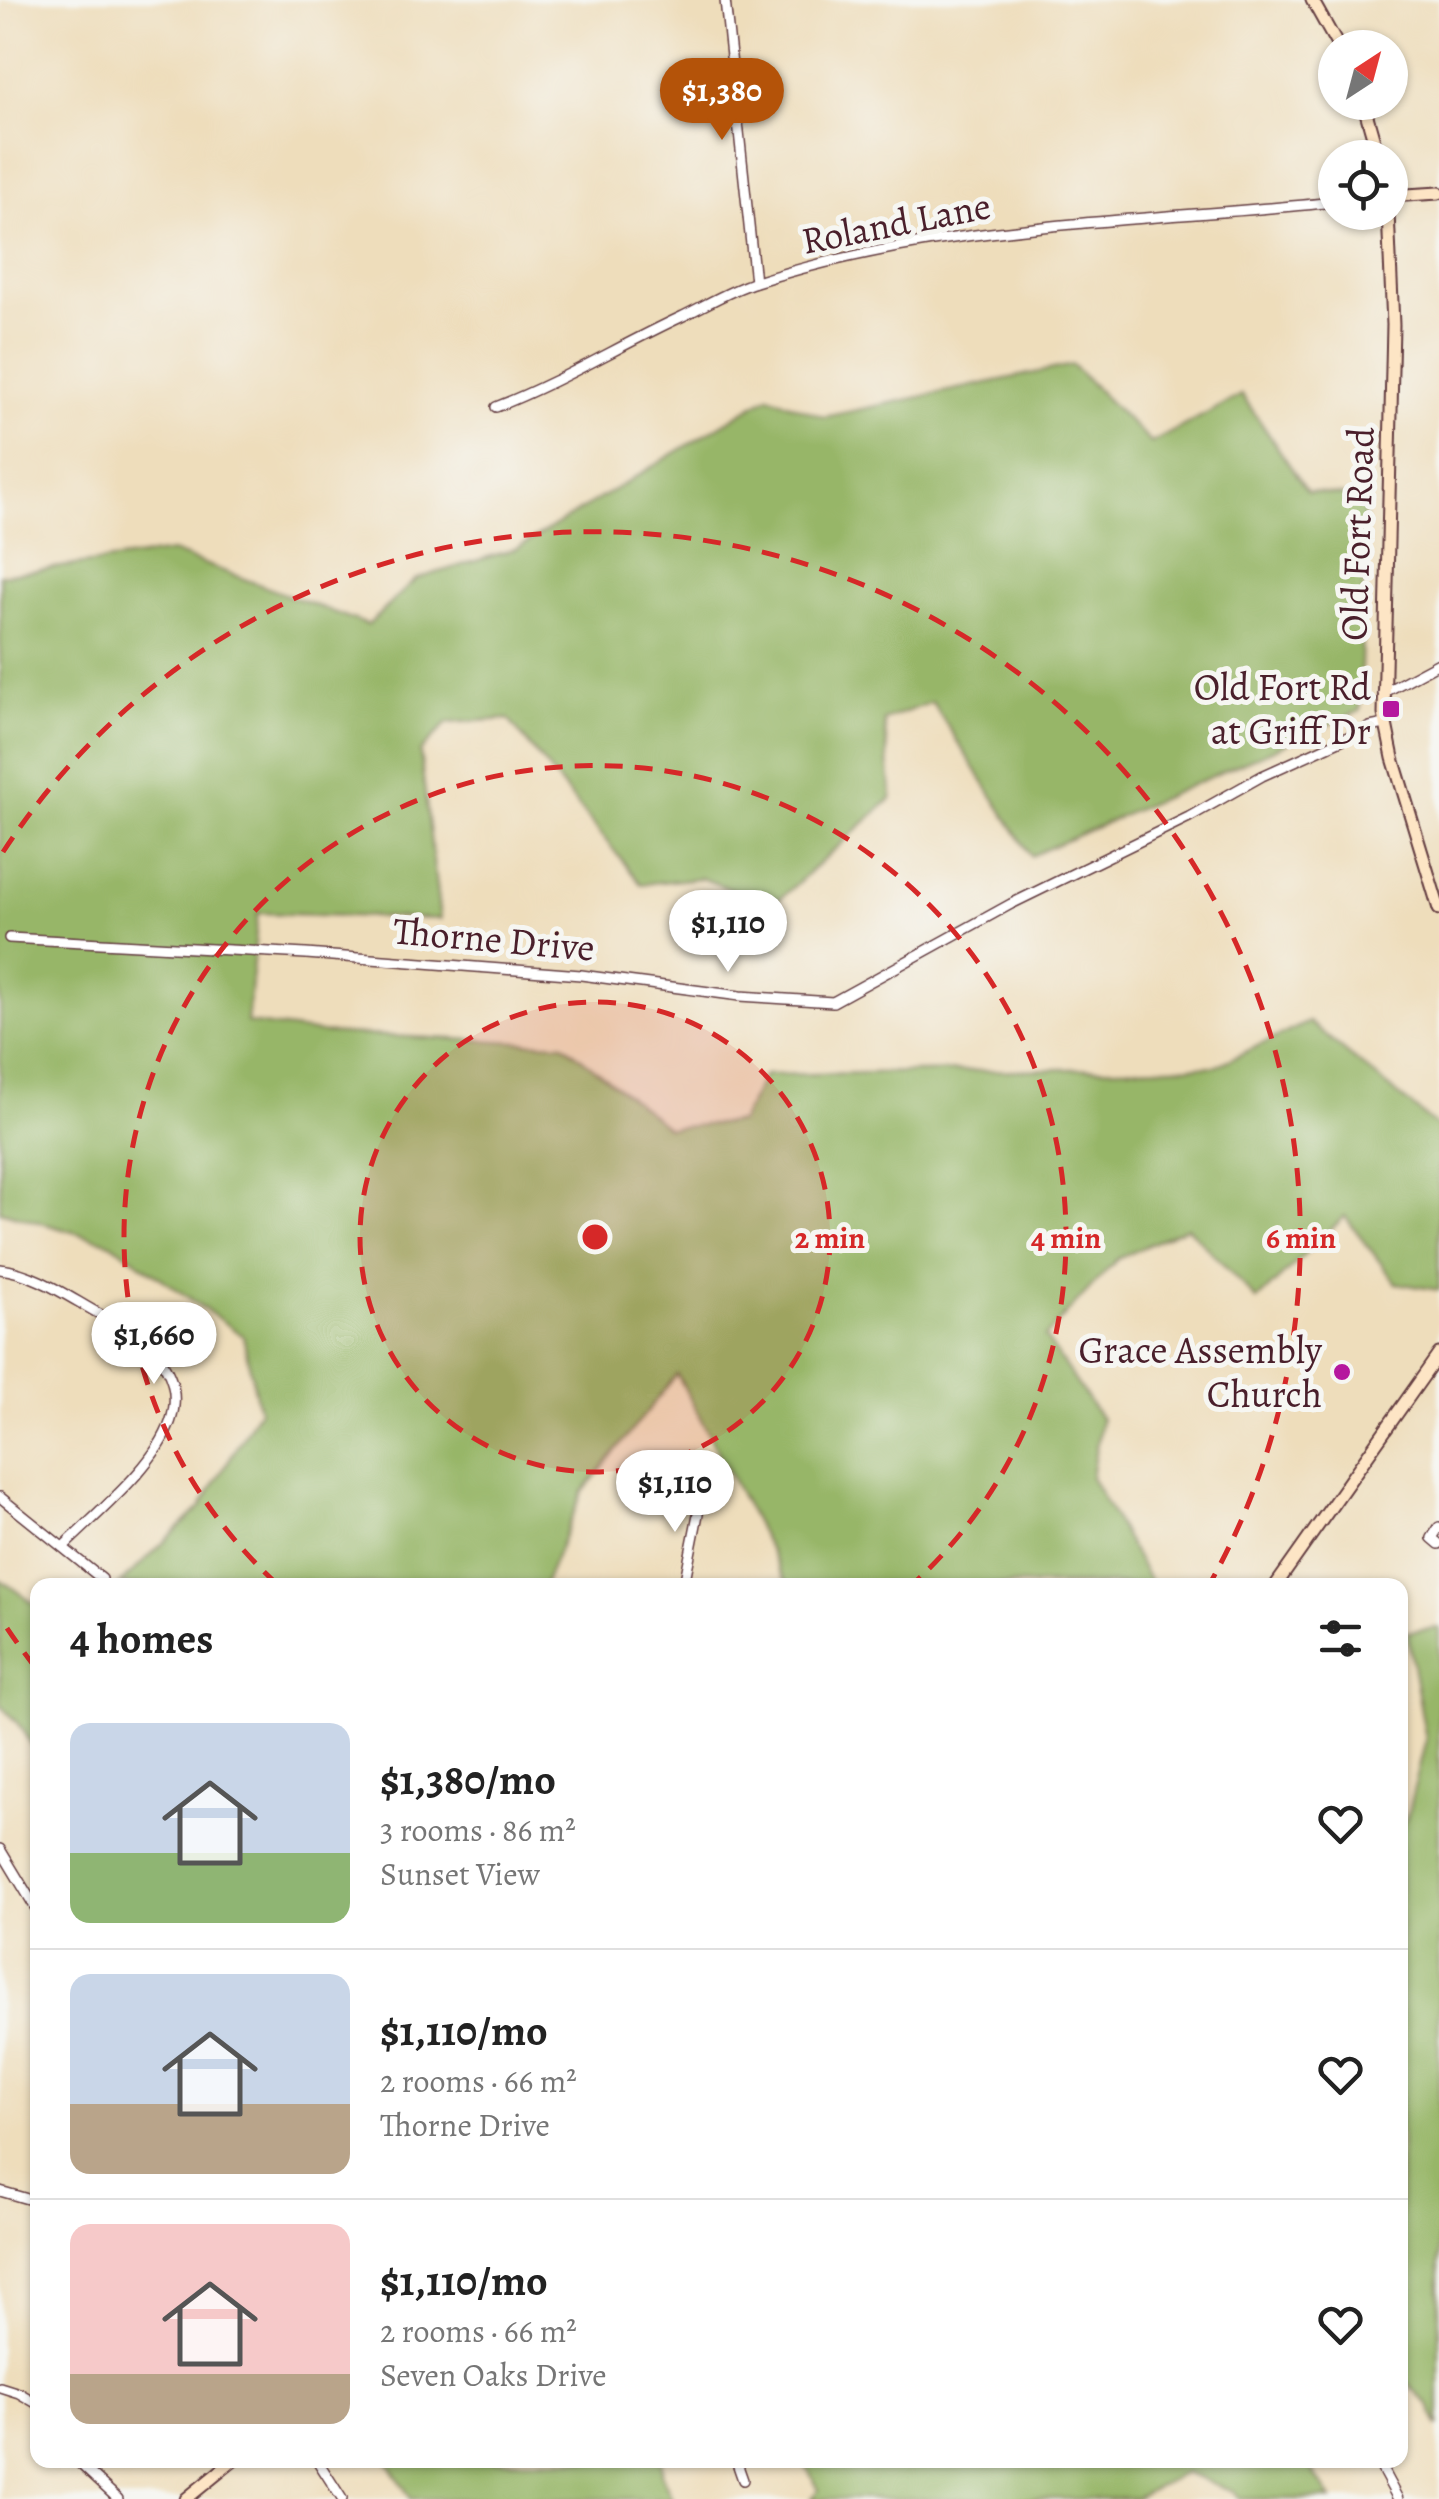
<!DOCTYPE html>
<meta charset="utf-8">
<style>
body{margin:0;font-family:Alegreya,serif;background:#f2f2f2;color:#222;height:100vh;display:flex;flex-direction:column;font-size:38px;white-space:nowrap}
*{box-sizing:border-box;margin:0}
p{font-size:32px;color:#767676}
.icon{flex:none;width:55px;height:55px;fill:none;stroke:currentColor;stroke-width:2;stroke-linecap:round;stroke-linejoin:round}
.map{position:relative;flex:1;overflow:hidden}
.panel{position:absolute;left:30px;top:1578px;width:1378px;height:890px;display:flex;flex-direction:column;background:#fff;border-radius:20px;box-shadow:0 2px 8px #0004}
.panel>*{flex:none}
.needle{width:65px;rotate:36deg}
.buttons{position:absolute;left:1318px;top:30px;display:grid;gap:20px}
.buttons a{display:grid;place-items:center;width:90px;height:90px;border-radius:50%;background:#fff;box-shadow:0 2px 8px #0004;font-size:50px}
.price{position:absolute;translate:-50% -85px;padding:0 22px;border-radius:35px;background:#fff;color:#222;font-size:32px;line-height:65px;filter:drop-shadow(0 2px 5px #0008)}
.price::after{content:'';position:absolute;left:50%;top:60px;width:30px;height:22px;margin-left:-15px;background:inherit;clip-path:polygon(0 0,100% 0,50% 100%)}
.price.on{background:#b45309;color:#fff}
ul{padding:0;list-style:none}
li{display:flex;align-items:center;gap:30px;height:250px;padding:0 40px}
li+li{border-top:2px solid #e0e0e0}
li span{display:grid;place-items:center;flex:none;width:280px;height:200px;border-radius:20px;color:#555}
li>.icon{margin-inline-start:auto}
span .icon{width:120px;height:120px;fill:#fffc;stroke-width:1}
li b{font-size:42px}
h2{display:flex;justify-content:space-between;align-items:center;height:120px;padding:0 40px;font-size:42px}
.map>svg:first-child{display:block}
</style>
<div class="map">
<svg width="1439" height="2499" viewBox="0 0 1439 2499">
<rect width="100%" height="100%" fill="#f6f6f2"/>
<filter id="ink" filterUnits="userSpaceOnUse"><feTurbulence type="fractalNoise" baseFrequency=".01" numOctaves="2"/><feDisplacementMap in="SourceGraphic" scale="20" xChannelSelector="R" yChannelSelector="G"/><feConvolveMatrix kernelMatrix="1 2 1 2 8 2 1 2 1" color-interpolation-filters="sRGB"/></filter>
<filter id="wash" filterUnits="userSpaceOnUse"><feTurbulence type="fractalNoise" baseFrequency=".0048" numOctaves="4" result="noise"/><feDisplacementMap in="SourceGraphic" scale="40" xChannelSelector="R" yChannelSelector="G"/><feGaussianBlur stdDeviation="2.25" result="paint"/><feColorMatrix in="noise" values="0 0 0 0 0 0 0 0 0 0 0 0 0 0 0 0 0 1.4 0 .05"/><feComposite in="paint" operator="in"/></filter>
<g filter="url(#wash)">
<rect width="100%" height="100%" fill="#edb"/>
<g fill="#97b668" stroke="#706a4a" stroke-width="2.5">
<path d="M1072,365l79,78 91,-48 65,96 58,7 -5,213 -329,145 -99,-154 -48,18 8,78 -119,107 -72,-27 -60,6 -133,-165 -61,4 -27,29 20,167 -182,-6 -11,110 74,10 243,11 104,84 72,-6 24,-47 452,-9 93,-44 130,106v162l-43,-7 -51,-67 -88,84 -70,-73 -70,32 -72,78 56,82 -10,58 61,108h-364l-111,-211 -95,119 -38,92h-425l81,-77 59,-98 -16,-74 -132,-93 -111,-32v-636l172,-23 196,73 48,-46 102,-31 251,-152 55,21z"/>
<path d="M0,1579l37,27v148l-18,-29 -19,-20z"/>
<path d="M1439,1628v799l-10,-21 -29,-31v-544l7,-15 19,-77 -19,-107z"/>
<path d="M387,2460h274v13l11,26h-261z"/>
<path d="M803,2460h502l27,39h-92l-6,-8 -50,-18 -50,26h-322l7,-9z"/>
</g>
</g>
<g filter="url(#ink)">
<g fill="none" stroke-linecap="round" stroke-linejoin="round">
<g stroke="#633c41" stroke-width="12">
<g id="minor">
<path d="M725,0l30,282"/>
<path d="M496,407c64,-25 123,-61 185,-90 25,-12 49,-27 75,-35 187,-60 386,-60 579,-80"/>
<path d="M1383,693l56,-30"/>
<path d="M9,938l297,16 275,21 159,21 93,6 178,-98 178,-87 73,-41 108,-49 15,-3"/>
<path d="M0,1269c37,4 71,30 103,47 146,76 35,158 -40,231"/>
<path d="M0,1497l102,82"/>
<path d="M1439,1527l-7,11 7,6"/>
<path d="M684,1585l18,-91"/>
<path d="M0,1849l38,63"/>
<path d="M0,2191l38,11"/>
<path d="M0,2387l19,6 19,11"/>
<path d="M76,2460l42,39"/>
<path d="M317,2460l25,39"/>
<path d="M736,2460l7,20"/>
<path d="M1377,2460l21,39"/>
</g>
</g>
<g stroke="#633c41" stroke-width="15">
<g id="secondary">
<path d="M1312,0l27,48"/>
<path d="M1363,102l16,56"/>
<path d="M1390,196l49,-3"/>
<path d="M1388,212l5,113 -9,389 9,44 46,151"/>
<path d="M1276,1585l163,-231"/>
<path d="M186,2499l48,-39"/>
</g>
</g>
<use href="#minor" stroke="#fff" stroke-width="9"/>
<use href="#secondary" stroke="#fde5c5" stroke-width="11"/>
</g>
</g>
<circle cx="595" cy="1237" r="235" fill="#d62828" fill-opacity=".12"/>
<g fill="none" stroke="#d62828" stroke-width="5" stroke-dasharray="18 12">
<circle cx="595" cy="1237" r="235"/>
<path d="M277 1584A471 471 0 1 1 913 1584"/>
<path d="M35 1667A706 706 0 0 1 3 1622M3 852A706 706 0 0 1 1209 1585"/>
</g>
<g fill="#b5179e" stroke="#f6f6f2" stroke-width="4">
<rect x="1381" y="699" width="20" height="20" rx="5"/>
<circle cx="1342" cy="1372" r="10"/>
</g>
<g text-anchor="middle" stroke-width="10" stroke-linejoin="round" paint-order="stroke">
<g font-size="38" fill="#4a1f2b" stroke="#f6f6f2">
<text transform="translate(896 223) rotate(-11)" y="13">Roland Lane</text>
<text transform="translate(1357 534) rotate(-88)" y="13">Old Fort Road</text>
<text transform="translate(494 939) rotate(5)" y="13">Thorne Drive</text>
</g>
<g font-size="38" fill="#4a1f2b" stroke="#f6f6f2" text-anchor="end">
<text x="1371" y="700">Old Fort Rd<tspan x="1371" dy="44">at Griff Dr</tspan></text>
<text x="1322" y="1363">Grace Assembly<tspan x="1322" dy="44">Church</tspan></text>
</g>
</g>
<circle cx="595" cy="1237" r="15" fill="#d62828" stroke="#f6f6f2" stroke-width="5"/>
<g font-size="30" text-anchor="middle" font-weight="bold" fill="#d62828" stroke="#f6f6f2" stroke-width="10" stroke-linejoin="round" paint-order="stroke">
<text x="830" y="1248">2 min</text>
<text x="1066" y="1248">4 min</text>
<text x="1301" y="1248">6 min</text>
</g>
</svg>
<div class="buttons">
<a><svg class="needle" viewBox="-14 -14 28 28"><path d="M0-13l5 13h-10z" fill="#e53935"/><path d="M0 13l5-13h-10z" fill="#767676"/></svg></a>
<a><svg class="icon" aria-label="locate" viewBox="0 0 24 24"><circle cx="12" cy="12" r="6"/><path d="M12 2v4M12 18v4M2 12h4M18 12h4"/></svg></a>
</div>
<b class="price on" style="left:722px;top:143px">$1,380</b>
<b class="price" style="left:728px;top:975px">$1,110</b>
<b class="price" style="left:154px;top:1387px">$1,660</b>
<b class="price" style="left:675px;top:1535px">$1,110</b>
<section class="panel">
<h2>4 homes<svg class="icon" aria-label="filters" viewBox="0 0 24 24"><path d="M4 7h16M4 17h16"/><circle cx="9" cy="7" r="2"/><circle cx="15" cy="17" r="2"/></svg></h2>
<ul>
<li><span style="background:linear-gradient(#c9d6e8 65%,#8fb573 0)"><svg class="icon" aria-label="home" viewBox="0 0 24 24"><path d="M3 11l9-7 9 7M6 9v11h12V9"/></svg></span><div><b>$1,380/mo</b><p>3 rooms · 86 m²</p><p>Sunset View</p></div><svg class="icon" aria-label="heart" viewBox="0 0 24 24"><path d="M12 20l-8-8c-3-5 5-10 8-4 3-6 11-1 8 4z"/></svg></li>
<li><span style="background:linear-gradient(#c9d6e8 65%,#b9a48a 0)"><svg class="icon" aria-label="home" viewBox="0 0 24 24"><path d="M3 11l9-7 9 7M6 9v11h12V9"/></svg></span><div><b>$1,110/mo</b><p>2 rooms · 66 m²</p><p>Thorne Drive</p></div><svg class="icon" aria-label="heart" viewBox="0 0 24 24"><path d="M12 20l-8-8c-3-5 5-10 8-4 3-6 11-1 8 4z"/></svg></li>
<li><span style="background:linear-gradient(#f6c9c9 75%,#b9a48a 0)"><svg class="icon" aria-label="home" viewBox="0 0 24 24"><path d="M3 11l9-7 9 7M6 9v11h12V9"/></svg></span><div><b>$1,110/mo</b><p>2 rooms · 66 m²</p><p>Seven Oaks Drive</p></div><svg class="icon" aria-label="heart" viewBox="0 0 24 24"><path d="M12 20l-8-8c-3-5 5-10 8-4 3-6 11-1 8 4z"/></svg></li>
</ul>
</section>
</div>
